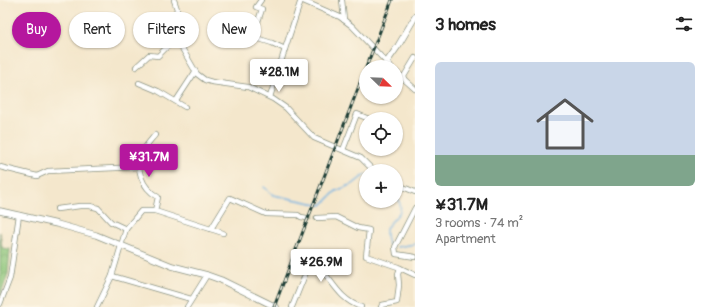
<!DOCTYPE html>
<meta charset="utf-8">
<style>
body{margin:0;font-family:Pangolin,sans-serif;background:#f6f6f6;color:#222;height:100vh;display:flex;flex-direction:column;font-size:15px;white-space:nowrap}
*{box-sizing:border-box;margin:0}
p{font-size:13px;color:#767676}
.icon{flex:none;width:22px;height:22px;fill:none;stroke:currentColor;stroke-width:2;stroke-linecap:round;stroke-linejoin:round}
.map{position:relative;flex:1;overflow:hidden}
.drawer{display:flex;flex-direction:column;background:#fff;width:300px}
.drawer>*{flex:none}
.hud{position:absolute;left:12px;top:12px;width:343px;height:36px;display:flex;gap:8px}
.needle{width:26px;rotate:113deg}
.tools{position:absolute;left:359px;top:60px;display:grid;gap:8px}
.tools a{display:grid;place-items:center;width:44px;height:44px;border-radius:50%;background:#fff;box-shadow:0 1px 3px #0004;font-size:20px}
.price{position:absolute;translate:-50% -34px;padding:0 9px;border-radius:4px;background:#fff;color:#222;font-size:13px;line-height:26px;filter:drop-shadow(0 1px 2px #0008)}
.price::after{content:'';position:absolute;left:50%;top:24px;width:12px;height:9px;margin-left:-6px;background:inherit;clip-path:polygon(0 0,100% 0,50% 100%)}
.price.on{background:#b5179e;color:#fff}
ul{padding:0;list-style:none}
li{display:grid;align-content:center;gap:8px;height:212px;padding:0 20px}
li+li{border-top:1px solid #e0e0e0}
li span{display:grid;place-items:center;height:124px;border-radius:6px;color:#555}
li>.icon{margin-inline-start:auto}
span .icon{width:72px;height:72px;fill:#fffc;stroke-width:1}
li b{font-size:17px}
h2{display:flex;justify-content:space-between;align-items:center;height:48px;padding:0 20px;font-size:17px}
.chip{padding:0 14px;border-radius:18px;background:#fff;box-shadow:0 1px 3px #0004;font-size:14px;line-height:36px}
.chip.on{background:#b5179e;color:#fff}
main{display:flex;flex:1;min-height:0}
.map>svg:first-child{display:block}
</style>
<main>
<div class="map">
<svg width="415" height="307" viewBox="0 0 415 307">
<defs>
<pattern id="park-crowns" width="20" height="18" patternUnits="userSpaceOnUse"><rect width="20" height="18" fill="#8ac478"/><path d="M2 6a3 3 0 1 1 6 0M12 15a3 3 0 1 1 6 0" fill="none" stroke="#70a063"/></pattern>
</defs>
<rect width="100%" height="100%" fill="#fcf5e5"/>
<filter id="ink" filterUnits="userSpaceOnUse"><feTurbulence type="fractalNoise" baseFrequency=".025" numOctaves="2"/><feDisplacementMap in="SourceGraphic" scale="8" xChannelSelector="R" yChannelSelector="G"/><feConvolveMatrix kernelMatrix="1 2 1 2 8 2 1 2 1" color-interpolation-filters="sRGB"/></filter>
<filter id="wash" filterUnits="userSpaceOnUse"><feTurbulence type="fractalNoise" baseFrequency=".012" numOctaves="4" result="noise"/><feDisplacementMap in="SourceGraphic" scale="16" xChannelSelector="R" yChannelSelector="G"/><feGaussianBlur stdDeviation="0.9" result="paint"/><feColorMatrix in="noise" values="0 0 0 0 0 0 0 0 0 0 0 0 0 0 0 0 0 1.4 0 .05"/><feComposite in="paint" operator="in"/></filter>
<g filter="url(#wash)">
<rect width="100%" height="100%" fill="#f4e7cc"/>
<path fill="url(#park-crowns)" stroke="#548056" d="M0,232l2,16 8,1 -2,25 -8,23z"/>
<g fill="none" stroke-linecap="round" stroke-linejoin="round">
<g stroke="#6fb2e4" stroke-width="1.5">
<path d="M264,187l9,8 49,10 14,-14 17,-7 13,-10"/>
<path d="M393,247h-1c-7,-5 -6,-12 -6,-19 12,-16 20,-13 10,-35"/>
<path d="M397,247l18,-3"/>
</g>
</g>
</g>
<g filter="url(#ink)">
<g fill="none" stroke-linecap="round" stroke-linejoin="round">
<path stroke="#c9c5ae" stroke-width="4.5" stroke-dasharray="4.5 2" stroke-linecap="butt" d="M307,218h10"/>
<g stroke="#8a9280" stroke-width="6">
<g id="minor">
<path d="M174,0l3,9 -4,13v11l24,41 8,6 7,2 36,5 25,12 13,9 28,30 47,20 13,13"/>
<path d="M261,0l-5,7 6,2 -9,28 19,6 13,6"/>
<path d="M301,0l39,17 12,9 39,41"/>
<path d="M342,0l2,20"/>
<path d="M136,67l13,-12 9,1 18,-18"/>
<path d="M396,72l19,17"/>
<path d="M403,78l12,-20"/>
<path d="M139,83l19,8 27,16"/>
<path d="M270,97l15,-48 16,-49"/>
<path d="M176,101l19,-29"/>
<path d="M155,135c-4,5 -9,10 -12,16 -9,17 -1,37 15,46l-3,14"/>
<path d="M343,150l14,-36 12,5"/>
<path d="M0,167l37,9 11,-5 91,-4 8,-4 16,-2"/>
<path d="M396,184l19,8"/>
<path d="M415,208l-20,39 1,7 19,3"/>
<path d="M57,209l23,-3h10l8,2 13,14 15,7"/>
<path d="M317,218l19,-1 22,11 11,2 -3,26 32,11 17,8"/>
<path d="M211,229l19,-31 36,16 32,1 3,2 6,1"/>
<path d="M112,276l79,23"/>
<path d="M0,304l10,-26 9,-63"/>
<path d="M97,307l15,-31 14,-47 15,-18h14l68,22"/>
<path d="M187,307l20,-32"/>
<path d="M292,307l19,-47c20,14 24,38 50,47"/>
<path d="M381,307l1,-2 15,-3 2,-17 -1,-11 2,-6"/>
</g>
</g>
<g stroke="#8a9280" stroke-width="7">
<g id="tertiary">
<path d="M386,63l12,-17 17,-29"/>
<path d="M0,211l57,13 39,11 76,31 35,9 14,5 55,27"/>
</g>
</g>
<use href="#minor" stroke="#fff" stroke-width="4.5"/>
<use href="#tertiary" stroke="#fff" stroke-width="5.5"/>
<g stroke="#1f3d34" stroke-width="3">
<path id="rail" d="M274,307l118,-307"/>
</g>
<use href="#rail" stroke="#fcf5e5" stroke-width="1.5" stroke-dasharray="4.5" stroke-linecap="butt"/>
</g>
</g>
</svg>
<div class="tools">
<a><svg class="needle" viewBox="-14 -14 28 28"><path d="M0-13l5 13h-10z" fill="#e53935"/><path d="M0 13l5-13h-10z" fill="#767676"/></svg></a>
<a><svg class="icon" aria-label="locate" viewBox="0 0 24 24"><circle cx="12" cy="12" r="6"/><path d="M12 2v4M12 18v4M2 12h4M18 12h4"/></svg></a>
<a>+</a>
</div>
<b class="price" style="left:279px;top:93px">¥28.1M</b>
<b class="price on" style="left:149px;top:178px">¥31.7M</b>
<b class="price" style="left:321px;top:283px">¥26.9M</b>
<div class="hud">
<a class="chip on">Buy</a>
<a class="chip">Rent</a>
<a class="chip">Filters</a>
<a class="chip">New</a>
</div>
</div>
<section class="drawer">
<h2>3 homes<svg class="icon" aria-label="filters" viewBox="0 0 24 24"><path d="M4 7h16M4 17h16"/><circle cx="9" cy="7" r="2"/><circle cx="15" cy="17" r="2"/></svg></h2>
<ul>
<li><span style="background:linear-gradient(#c9d6e8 75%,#7fa58c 0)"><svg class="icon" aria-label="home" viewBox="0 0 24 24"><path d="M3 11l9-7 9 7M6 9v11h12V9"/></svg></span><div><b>¥31.7M</b><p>3 rooms · 74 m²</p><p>Apartment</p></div></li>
</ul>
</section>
</main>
